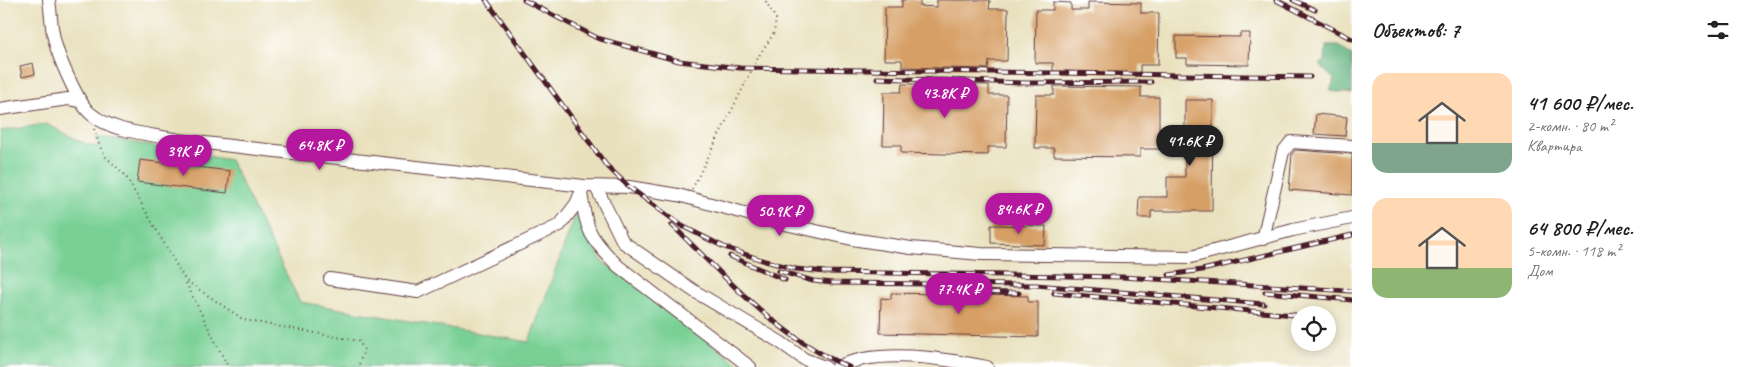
<!DOCTYPE html>
<html lang="ru">
<meta charset="utf-8">
<style>
body{margin:0;font-family:Caveat,sans-serif;background:#f6f6f6;color:#202124;height:100vh;display:flex;flex-direction:column;font-size:19px;white-space:nowrap}
*{box-sizing:border-box;margin:0}
p{font-size:16px;color:#757577}
.icon{flex:none;width:28px;height:28px;fill:none;stroke:currentColor;stroke-width:2;stroke-linecap:round;stroke-linejoin:round}
.map{position:relative;flex:1;overflow:hidden}
.side{display:flex;flex-direction:column;background:#fff;width:400px}
.side>*{flex:none}
.tools{position:absolute;left:1291px;top:306px;display:grid;gap:10px}
.tools a{display:grid;place-items:center;width:45px;height:45px;border-radius:50%;background:#fff;box-shadow:0 2px 12px #0003;font-size:25px}
.price{position:absolute;translate:-50% -42px;padding:0 11px;border-radius:18px;background:#b5179e;color:#fff;font-size:16px;line-height:32px;filter:drop-shadow(0 1px 2px #0008)}
.price::after{content:'';position:absolute;left:50%;top:30px;width:15px;height:11px;margin-left:-8px;background:inherit;clip-path:polygon(0 0,100% 0,50% 100%)}
.price.selected{background:#222;color:#fff}
ul{padding:0;list-style:none}
li{display:flex;align-items:center;gap:15px;height:125px;padding:0 20px}
li span{display:grid;place-items:center;flex:none;width:140px;height:100px;border-radius:15px;color:#555}
li>.icon{margin-inline-start:auto}
span .icon{width:60px;height:60px;fill:#fffc;stroke-width:1}
li b{font-size:21px}
h2{display:flex;justify-content:space-between;align-items:center;height:60px;padding:0 20px;font-size:21px}
main{display:flex;flex:1;min-height:0}
.map>svg:first-child{display:block}
</style>
<main>
<div class="map">
<svg width="1352" height="367" viewBox="0 0 1352 367">
<rect width="100%" height="100%" fill="#fff"/>
<filter id="ink" filterUnits="userSpaceOnUse"><feTurbulence type="fractalNoise" baseFrequency=".02" numOctaves="2"/><feDisplacementMap in="SourceGraphic" scale="10" xChannelSelector="R" yChannelSelector="G"/><feConvolveMatrix kernelMatrix="1 2 1 2 8 2 1 2 1" color-interpolation-filters="sRGB"/></filter>
<filter id="wash" filterUnits="userSpaceOnUse"><feTurbulence type="fractalNoise" baseFrequency=".0096" numOctaves="4" result="noise"/><feDisplacementMap in="SourceGraphic" scale="20" xChannelSelector="R" yChannelSelector="G"/><feGaussianBlur stdDeviation="1.12" result="paint"/><feColorMatrix in="noise" values="0 0 0 0 0 0 0 0 0 0 0 0 0 0 0 0 0 1.4 0 .05"/><feComposite in="paint" operator="in"/></filter>
<g filter="url(#wash)">
<rect width="100%" height="100%" fill="#e9e1be"/>
<path fill="#79d095" stroke="#627860" d="M46,124l40,20 13,3 -3,-11 134,24 70,142 229,40 50,-137 13,38 10,18 140,106h-742v-236z"/>
<path fill="#62b27e" stroke="#566854" d="M1326,46h13l13,10v38l-22,-3 4,-12 -15,-14 6,-4z"/>
<g id="blocks">
<g fill="#d69f65">
<path d="M902,0h18v6l17,1v-7h53l-1,9h19l-1,52h-18l-1,8 -86,-2v-7h-18l1,-53h17z"/>
<path d="M1053,2l18,1v7h17v-8l53,1v10h18l-1,52h-18v8l-87,-2v-8h-18l1,-53h17z"/>
<path d="M1240,33h10l-1,32 -62,-1v-6h-11v-22l64,1z"/>
<path d="M33,63l2,11 -13,3 -2,-11z"/>
<path d="M902,84l87,1v10h18l-1,52h-18v8l-87,-2v-8h-18l1,-53h17z"/>
<path d="M1054,86l87,1v10h18v52h-19v8l-86,-1v-8h-19l1,-53h18z"/>
<path d="M1185,100h28l-1,111h-61v7h-13l1,-21h28v-20h18z"/>
<path d="M1316,114l31,3 -2,19 -31,-2z"/>
<path d="M1295,150l57,4v41l-63,-5 3,-36z"/>
<path d="M140,160l90,11 -3,22 -90,-11z"/>
<path d="M991,225l55,1 -1,19 -54,-2z"/>
<path d="M891,293l137,3v6h10v35l-158,-4 1,-35 10,1z"/>
</g>
</g>
</g>
<g filter="url(#ink)">
<use href="#blocks" fill-opacity="0" stroke="#623c41" stroke-width="1"/>
<g fill="none" stroke-linecap="round" stroke-linejoin="round">
<g stroke="#623c41" stroke-width="14">
<g id="minor">
<path d="M49,0c2,13 2,26 5,38 3,16 24,66 37,76 23,19 60,20 88,26l405,46 45,1 49,8 107,29 67,15 59,9 70,6 210,3 102,-27 59,-12"/>
<path d="M0,109l68,-10 12,2"/>
<path d="M596,187l27,55 71,49 86,51 24,17 21,8"/>
<path d="M581,193c6,39 8,44 37,73l132,101"/>
<path d="M1263,239l20,-87 8,-10 61,4"/>
<path d="M330,279l88,13 142,-67 16,-21 8,-18"/>
<path d="M837,367c42,-19 105,-9 150,0"/>
</g>
</g>
<g stroke="#623c41" stroke-width="2" stroke-dasharray="1 4" stroke-linecap="butt">
<path d="M94,129l6,18 6,10 19,18 60,105 59,40 115,21 5,9 -6,17"/>
<path d="M692,189l68,-135 14,-21 2,-14 -11,-19"/>
<path d="M186,283l42,84"/>
</g>
<use href="#minor" stroke="#fff" stroke-width="12"/>
<g stroke="#4a1f2b" stroke-width="5">
<g id="rail">
<path d="M486,0l120,165 23,22 53,39 42,21 41,14 31,8 29,3 297,5 230,14"/>
<path d="M524,0l73,38 82,23 61,7 570,9"/>
<path d="M1276,0l76,39"/>
<path d="M1293,0l22,10"/>
<path d="M877,78l149,5 125,-1"/>
<path d="M672,225c51,50 109,115 177,142"/>
<path d="M730,256l55,24"/>
<path d="M779,271l34,10 20,2 203,2 228,19"/>
<path d="M1169,275l33,-5 150,-35"/>
<path d="M954,292l65,1"/>
<path d="M1265,292l87,8"/>
<path d="M1054,293l241,22"/>
</g>
</g>
<use href="#rail" stroke="#fff" stroke-width="3" stroke-dasharray="9" stroke-linecap="butt"/>
</g>
</g>
</svg>
<div class="tools">
<a><svg class="icon" aria-label="locate" viewBox="0 0 24 24"><circle cx="12" cy="12" r="6"/><path d="M12 2v4M12 18v4M2 12h4M18 12h4"/></svg></a>
</div>
<b class="price" style="left:945px;top:119px">43.8K ₽</b>
<b class="price selected" style="left:1190px;top:167px">41.6K ₽</b>
<b class="price" style="left:320px;top:171px">64.8K ₽</b>
<b class="price" style="left:184px;top:177px">39K ₽</b>
<b class="price" style="left:1019px;top:235px">84.6K ₽</b>
<b class="price" style="left:780px;top:237px">50.9K ₽</b>
<b class="price" style="left:959px;top:315px">77.4K ₽</b>
</div>
<section class="side">
<h2>Объектов: 7<svg class="icon" aria-label="filters" viewBox="0 0 24 24"><path d="M4 7h16M4 17h16"/><circle cx="9" cy="7" r="2"/><circle cx="15" cy="17" r="2"/></svg></h2>
<ul>
<li><span style="background:linear-gradient(#ffd9b3 70%,#7fa58c 0)"><svg class="icon" aria-label="home" viewBox="0 0 24 24"><path d="M3 11l9-7 9 7M6 9v11h12V9"/></svg></span><div><b>41 600 ₽/мес.</b><p>2-комн. · 80 m²</p><p>Квартира</p></div></li>
<li><span style="background:linear-gradient(#ffd9b3 70%,#8fb573 0)"><svg class="icon" aria-label="home" viewBox="0 0 24 24"><path d="M3 11l9-7 9 7M6 9v11h12V9"/></svg></span><div><b>64 800 ₽/мес.</b><p>5-комн. · 118 m²</p><p>Дом</p></div></li>
</ul>
</section>
</main>
